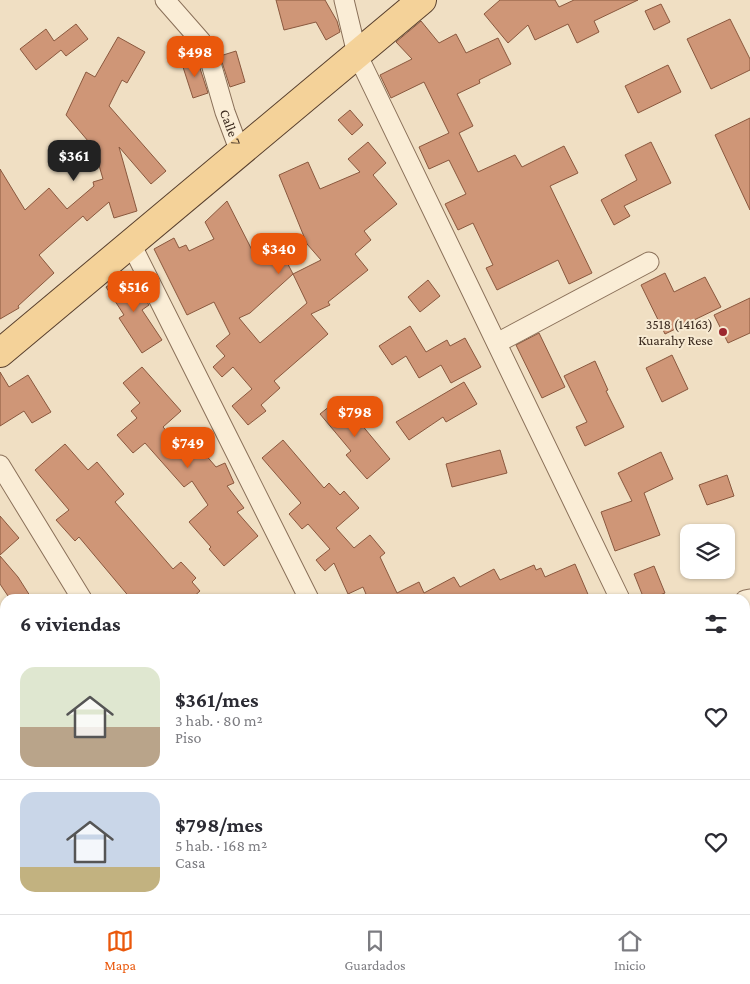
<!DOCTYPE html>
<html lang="es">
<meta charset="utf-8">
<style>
body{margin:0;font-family:"Crimson Pro",serif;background:#f2f2f3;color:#2b2b33;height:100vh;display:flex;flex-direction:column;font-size:19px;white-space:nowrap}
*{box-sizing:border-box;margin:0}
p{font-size:16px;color:#7c7c81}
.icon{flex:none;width:28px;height:28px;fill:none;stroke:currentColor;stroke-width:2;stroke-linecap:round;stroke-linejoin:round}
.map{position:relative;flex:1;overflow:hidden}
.side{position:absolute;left:0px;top:594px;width:750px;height:321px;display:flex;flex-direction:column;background:#fff;border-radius:15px 15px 0 0;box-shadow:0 1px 4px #0004}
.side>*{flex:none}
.controls{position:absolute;left:680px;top:524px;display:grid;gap:10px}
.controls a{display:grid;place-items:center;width:55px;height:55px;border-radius:10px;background:#fff;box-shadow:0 1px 4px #0004;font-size:25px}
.price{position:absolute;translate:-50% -42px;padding:0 11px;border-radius:10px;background:#ea580c;color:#fff;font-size:16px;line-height:32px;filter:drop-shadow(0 1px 2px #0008)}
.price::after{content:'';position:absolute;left:50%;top:30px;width:15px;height:11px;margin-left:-8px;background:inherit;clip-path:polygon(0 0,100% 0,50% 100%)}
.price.on{background:#222;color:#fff}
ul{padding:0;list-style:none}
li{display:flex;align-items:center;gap:15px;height:125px;padding:0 20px}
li+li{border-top:1px solid #e1e1e2}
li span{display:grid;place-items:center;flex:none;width:140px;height:100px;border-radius:15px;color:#555}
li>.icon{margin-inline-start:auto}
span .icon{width:60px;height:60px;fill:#fffc;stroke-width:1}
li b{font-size:21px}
h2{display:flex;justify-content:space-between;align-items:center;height:60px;padding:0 20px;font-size:21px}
.dock{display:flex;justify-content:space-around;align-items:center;height:70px;border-top:1px solid #e1e1e2;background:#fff;font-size:14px;color:#7c7c81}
.dock a{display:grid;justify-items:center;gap:2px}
.dock .on{color:#ea580c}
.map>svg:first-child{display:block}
</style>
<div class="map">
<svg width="750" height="914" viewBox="0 0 750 914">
<rect width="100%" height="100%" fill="#f0dfc3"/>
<g fill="#cf9677" stroke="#8a583e" fill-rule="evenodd">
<path d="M276,0h49l12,21 3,11 -14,8 -10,-18 -32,8z"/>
<path d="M500,0h55l4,7 15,-7h64l-44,21 5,11 -22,11 -9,-19 -33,16 -7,-15 -20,18 -24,-29z"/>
<path d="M661,4l9,18 -16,8 -9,-19z"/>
<path d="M730,19l20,40v11l-39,19 -24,-50z"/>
<path d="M421,21l18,22 17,-9 10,19 32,-15 13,26 -32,16 1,3 -23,11 16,32 -14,7 19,39 37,-17 7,12 42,-21 14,27 -28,13 42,87 -23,11 -11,-24 -61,30 -11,-22 7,-3 -20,-42 -15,7 -13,-26 21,-10 -17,-34 -20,9 -10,-22 30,-14 -25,-51 -33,16 -11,-23 32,-16 -16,-17z"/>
<path d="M76,24l12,15 -22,17 -5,-6 -25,20 -16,-21 26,-20 8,12z"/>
<path d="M118,37l27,15 -18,31 -5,-3 -13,26 57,65 -15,13 -32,-37 18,64 -23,7 -5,-16 -22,19 -4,-5 -44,39 15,18 -36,33 1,2 -19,11v-150l25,41 24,-22 18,21 27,-23 -1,-4 10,-3 -9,-31 -28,-33 20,-43 9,5z"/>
<path d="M236,51l9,31 -15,5 -10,-31z"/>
<path d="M197,59l11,34 -15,5 -11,-34z"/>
<path d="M668,65l13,27 -43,21 -13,-27z"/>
<path d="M350,110l13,15 -11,10 -14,-15z"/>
<path d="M750,118v92l-35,-75z"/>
<path d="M368,142l18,21 -13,12 24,29 -33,27 7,9 -16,14 13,16 -40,32 2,3 -19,9 17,20 -54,47 6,7 -19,17 5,6 -18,14 -16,-19 20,-17 -19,-22 -11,10 -9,-10 12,-11 -9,-10 14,-12 -16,-32 -27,13 -33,-66 20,-11 5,10 7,-3 3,6 25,-12 -9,-17 22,-21 26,51 23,-11 17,33 28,-14 -14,-16 -28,-69 29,-13 12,27 40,-17 -12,-13zM293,274l14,29 -47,40 -21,-25 11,-5z"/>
<path d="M651,142l20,41 -47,23 6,10 -16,9 -13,-25 36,-20 -12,-25z"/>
<path d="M127,273l22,32 -7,5 20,30 -20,13 -23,-35 5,-3 -18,-28z"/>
<path d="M665,273l9,19 31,-15 16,30 -56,27 -24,-49z"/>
<path d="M428,280l12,16 -20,16 -12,-15z"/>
<path d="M750,298v35l-22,10 -14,-28z"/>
<path d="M410,326l16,26 21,-12 3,6 15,-8 16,29 -30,16 -10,-18 -22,13 -13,-22 -14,9 -13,-19z"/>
<path d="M539,333l26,54 -23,11 -26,-53z"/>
<path d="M672,355l16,34 -26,13 -16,-34z"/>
<path d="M595,361l13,29 -2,1 18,36 -39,19 -9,-19 11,-5 -23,-46z"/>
<path d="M142,367l39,44 -18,16 25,28 10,-9 18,21 9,-4 9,20 -7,3 17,22 -7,4 21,24 -34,30 -15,-17 2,-2 -22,-25 19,-17 -16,-24 -8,6 -39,-44 -12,10 -16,-18 20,-17 -6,-7 9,-8 -17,-20z"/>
<path d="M0,372l9,15 19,-12 23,37 -19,11 -8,-12 -24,15z"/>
<path d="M464,382l13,22 -31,18 -3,-5 -34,23 -13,-18z"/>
<path d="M341,397l17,20 -2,1 34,41 -23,20 -21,-24 5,-4 -31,-37z"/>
<path d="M283,440l41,48 5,-5 11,12 4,-4 15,17 -23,20 18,20 16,-13 15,18 -5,4 17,36 22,-11 5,11 30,-16 6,10 34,-18 6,11 34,-15 2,5 5,-2 4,9 30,-13 15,35h-222l-5,-12 -15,7 -14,-31 -9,8 -9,-11 14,-11 -22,-25 -6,5 -13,-15 12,-11 -39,-45z"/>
<path d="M65,444l23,26 9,-8 27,32 -9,8 58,67 8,-7 15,16 -4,4 8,9 -9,8h-60l-52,-62 -4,4 -19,-21 13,-10 -34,-40z"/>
<path d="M500,450l7,23 -55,14 -6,-23z"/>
<path d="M661,452l12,27 -29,14 16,42 -45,16 -14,-39 31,-11 -14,-28z"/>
<path d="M727,475l7,21 -27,9 -8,-20z"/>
<path d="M0,516l19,22 -19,17z"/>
<path d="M0,556l18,21 14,22h-22l-10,-15z"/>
<path d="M654,566l11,27 -15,6h-6l-10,-25z"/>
</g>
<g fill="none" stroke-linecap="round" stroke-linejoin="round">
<g stroke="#8a7059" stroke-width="21">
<g id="street">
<path id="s1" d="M165,0l36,41 9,19 15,52 15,40"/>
<path d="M344,0l13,54 263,545"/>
<path d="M131,244l178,355"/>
<path d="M497,343l152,-81"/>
<path d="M0,465l82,134"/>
<path d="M745,600l5,-1"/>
<path d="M0,833l5,-2"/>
<path d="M745,903l4,11"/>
<path d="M263,910l3,4"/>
<path d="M496,914l14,-4"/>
</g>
</g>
<g stroke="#583f2d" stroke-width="30">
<path id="primary" d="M0,353l422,-353"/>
</g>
<use href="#street" stroke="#faedd6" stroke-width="19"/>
<use href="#primary" stroke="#f4d299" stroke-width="28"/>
</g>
<circle fill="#9c272e" stroke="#f7ead2" stroke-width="2" cx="723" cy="332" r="5"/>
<g text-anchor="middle" stroke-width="4" stroke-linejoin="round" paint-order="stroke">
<g font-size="14" fill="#3a291d" stroke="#f7ead2">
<text dy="5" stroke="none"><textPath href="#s1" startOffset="146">Calle 7</textPath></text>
</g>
<g font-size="14" fill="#3a291d" stroke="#f7ead2" text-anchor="end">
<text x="713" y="329">3518 (14163)<tspan x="713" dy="16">Kuarahy Rese</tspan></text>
</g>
</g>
</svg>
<div class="controls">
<a><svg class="icon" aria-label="layers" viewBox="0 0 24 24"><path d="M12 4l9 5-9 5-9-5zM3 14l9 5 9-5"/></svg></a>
</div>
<b class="price" style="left:195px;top:78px">$498</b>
<b class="price on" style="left:74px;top:182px">$361</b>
<b class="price" style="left:279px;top:275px">$340</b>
<b class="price" style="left:134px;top:313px">$516</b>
<b class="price" style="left:355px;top:438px">$798</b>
<b class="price" style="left:188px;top:469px">$749</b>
<section class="side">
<h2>6 viviendas<svg class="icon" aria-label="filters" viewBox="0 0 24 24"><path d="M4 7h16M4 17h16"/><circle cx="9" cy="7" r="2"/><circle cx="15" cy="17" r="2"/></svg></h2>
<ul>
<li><span style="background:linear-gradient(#dfe7d0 60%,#b9a48a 0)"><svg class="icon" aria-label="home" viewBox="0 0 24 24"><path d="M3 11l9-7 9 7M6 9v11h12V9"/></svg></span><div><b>$361/mes</b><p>3 hab. · 80 m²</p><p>Piso</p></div><svg class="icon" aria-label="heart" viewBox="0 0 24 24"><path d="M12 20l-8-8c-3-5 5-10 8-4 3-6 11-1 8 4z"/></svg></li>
<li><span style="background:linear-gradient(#c9d6e8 75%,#c2b280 0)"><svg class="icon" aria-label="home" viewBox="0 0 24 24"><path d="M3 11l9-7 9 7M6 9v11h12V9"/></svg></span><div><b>$798/mes</b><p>5 hab. · 168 m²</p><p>Casa</p></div><svg class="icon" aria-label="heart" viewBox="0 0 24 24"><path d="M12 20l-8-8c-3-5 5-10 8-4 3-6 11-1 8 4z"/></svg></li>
</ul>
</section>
</div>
<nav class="dock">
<a class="on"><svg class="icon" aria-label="map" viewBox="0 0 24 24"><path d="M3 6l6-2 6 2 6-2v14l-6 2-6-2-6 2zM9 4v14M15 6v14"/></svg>Mapa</a>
<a><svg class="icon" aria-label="saved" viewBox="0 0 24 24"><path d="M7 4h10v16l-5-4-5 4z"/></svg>Guardados</a>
<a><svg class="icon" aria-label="home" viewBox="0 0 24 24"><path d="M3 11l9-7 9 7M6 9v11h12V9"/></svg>Inicio</a>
</nav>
